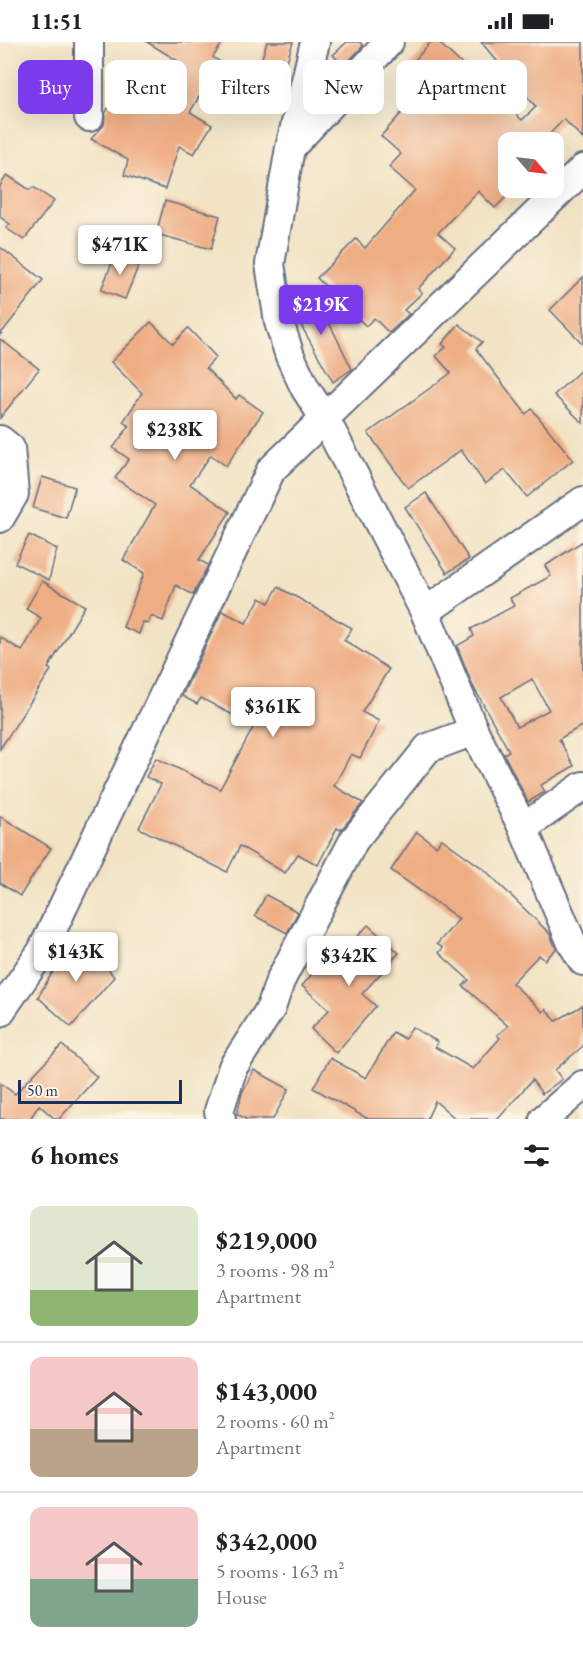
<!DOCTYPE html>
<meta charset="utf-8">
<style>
body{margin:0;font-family:"EB Garamond",serif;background:#f6f6f6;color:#202124;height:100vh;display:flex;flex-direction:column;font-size:22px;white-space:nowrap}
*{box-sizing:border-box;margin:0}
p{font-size:20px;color:#757577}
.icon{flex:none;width:33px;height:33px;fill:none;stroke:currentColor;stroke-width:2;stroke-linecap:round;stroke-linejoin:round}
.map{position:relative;height:1077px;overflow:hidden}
.panel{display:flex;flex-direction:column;background:#fff;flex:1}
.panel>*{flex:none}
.banner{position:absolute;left:18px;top:18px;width:548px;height:54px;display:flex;gap:12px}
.needle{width:39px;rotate:118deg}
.buttons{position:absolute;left:498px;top:90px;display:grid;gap:12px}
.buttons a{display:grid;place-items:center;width:66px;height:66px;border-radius:12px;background:#fff;box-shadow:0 6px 24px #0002;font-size:30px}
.scale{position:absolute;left:18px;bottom:15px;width:164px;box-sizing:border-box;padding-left:6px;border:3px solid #1b2f5e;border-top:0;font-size:16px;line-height:21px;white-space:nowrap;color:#1b2f5e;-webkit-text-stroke:4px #fcf5e5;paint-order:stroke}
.price{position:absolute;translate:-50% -51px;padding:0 14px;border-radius:6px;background:#fff;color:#222;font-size:20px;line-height:39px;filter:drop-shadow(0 2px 3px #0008)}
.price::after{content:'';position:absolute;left:50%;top:36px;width:18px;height:14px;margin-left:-9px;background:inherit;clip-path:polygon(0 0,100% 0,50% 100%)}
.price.selected{background:#7c3aed;color:#fff}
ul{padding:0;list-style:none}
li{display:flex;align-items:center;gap:18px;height:150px;padding:0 30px}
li+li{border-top:2px solid #e0e0e0}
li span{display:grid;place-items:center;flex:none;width:168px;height:120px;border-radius:12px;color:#555}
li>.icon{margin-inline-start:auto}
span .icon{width:72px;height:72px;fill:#fffc;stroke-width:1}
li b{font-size:26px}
h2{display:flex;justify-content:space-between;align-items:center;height:72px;padding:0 30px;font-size:26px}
.tag{padding:0 21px;border-radius:12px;background:#fff;box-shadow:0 6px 24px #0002;font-size:21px;line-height:54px}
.tag.selected{background:#7c3aed;color:#fff}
.status{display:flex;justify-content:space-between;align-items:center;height:42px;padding:0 30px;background:#fff;direction:ltr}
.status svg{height:16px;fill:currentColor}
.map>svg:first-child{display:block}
</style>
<div class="status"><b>11:51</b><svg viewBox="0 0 49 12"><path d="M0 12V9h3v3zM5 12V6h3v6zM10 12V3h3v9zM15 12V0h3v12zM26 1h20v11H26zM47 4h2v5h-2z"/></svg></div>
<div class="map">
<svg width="583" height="1077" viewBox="0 0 583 1077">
<rect width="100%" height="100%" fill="#fcf5e5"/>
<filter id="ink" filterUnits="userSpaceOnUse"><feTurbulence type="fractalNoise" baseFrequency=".0167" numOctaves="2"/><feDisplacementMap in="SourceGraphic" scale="12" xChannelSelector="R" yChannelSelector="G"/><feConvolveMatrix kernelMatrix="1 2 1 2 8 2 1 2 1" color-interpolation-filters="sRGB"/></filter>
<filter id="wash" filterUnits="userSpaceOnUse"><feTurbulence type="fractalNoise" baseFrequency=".008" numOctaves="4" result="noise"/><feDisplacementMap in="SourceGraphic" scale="24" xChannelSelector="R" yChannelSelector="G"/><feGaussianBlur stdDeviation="1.35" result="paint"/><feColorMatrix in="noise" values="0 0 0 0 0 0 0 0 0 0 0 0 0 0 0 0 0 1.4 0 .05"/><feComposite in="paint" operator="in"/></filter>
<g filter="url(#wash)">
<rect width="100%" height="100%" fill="#f2e3c4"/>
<g id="blocks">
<g fill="#efad84" fill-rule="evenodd">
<path d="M147,0h76l-10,15 10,7 -9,16 -4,-2 -20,34 22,13 -18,29 -15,-8 -14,43 -41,-14 4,-15 -37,-21 13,-14 1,-11 15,-26 32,18 26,-45z"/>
<path d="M267,0h26l-9,29 -24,-7z"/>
<path d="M347,0h13l3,4 -19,20 -11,-11z"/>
<path d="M431,0h7l84,78 14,-13 -55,-65h102v97l-19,-20 -22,23h-34v46l6,1 -19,19 -17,-17 -40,42 17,15 -37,41 4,4 -18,17 5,4 -20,19 -15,-15 -8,8 -49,-48 39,-39 9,9 50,-58 -26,-23 12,-13 -20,-18 43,-48 -19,-17z"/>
<path d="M7,133l23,15 3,-3 21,14 -30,39 -18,-12 4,-4 -10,-7v-31z"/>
<path d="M165,159l55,15 -9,33 -55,-15z"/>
<path d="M0,205l43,33 -43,55z"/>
<path d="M116,211l24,9 -15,37 -24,-9z"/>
<path d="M583,235v67l-33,-34z"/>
<path d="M314,250l38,77 -19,13 -35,-62 -5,-16 -1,-4z"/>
<path d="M151,280l22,22 15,-16 28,29 -10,11 30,31 3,-4 24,17 -37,54 -15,-11 -21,29 40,28 -31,48 9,5 -15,30 -17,-10 -13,36 -12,-5 -3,8 -5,-2 -4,12 -16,-7 21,-54 -21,-13 32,-55 -40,-27 14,-19 -16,-11 16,-22 -6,-4 19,-29 -31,-31z"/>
<path d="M459,282l23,18 -6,7 50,65 6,-5 41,51 -46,37 -22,-27 -20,14 -24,-34 -53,38 -40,-55 83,-60 -15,-17 10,-9 -4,-3z"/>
<path d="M0,297l39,30 -39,49z"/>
<path d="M583,326v55l-29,-28z"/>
<path d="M42,435l33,10 -9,31 -33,-10z"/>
<path d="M426,451l43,66 -22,14 -42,-66z"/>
<path d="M29,493l28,14 -8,31 -34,-17z"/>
<path d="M583,499v184l-24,14 15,27 -33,19 4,7 -17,10 -24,-48 5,-3 -37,-67 -15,-38 17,-10 -3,-7 43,-23 -4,-8 41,-22 -6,-10zM532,637l17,31 -32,17 -16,-30z"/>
<path d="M42,539l43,25 -37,62 3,2 -51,79v-112l22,14 19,-33 -15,-9z"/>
<path d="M278,545l74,41 -8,12 45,29 -27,43 17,9 -19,37 -9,-4 -17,32 29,17 -22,27 -4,-2 -19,37 -20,-11 -13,19 -45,-27 -13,26 -88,-44 22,-44 -15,-7 10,-19 64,31 34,-63 -53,-28 -4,6 -15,-8 40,-85 24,12 14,-25 9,5z"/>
<path d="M0,774l51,32 -31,48 -20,-13z"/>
<path d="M417,790l19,14 6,-7 43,31 65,64 6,15 -11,11 -6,-5 -27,28 31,29 3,-3 10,12 27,-16v41l-28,24 7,9 -20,15 -10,-14 -34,39h-42l-21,-18 -8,18h-59l-55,-31 17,-30 36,20 27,-46 12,7 7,-12 26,15 -3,5 38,22 27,-31 -3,-3 11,-9 -45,-40 6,-6 -30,-27 4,-5 -6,-4 22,-25 -68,-49z"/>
<path d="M266,853l32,17 -11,21 -32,-17z"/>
<path d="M368,883l31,28 -37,41 14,12 -40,47 -25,-24 18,-19 -27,-24 21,-25 7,6z"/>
<path d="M89,901l25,34 -43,50 -33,-30 28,-48z"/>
<path d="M62,1003l35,32 -38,42h-4l-16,-14 -9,14h-30v-36l15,11z"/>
<path d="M254,1028l35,19 -16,30h-27l-9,-5 5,-21z"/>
</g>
</g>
</g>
<g filter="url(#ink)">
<use href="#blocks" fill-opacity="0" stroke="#666e82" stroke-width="1.5"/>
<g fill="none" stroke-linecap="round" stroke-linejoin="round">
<g stroke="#666e82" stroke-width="32">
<g id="minor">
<path d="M89,0v75"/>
<path d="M315,0l-25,106 -20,116 9,58 11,34 15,32 20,31 100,193 49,119 49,97 49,115 11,18"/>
<path d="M292,104l97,-104"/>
<path d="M0,398l10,8 4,46 -14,24"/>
<path d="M425,570l158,-111"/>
<path d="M523,786l60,-42"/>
<path d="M0,970l42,-61 229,-481 312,-301"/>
<path d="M221,1077l-2,-8 14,-44 38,-59 9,-27 74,-141 74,-92 46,-17"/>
<path d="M544,1077l39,-34"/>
</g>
</g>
<use href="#minor" stroke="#fff" stroke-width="28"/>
</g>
</g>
</svg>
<div class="buttons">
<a><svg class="needle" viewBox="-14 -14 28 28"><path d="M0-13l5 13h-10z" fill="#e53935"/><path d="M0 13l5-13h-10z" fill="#757577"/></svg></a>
</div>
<div class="scale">50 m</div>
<b class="price" style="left:120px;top:234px">$471K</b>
<b class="price selected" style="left:321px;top:294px">$219K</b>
<b class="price" style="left:175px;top:419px">$238K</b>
<b class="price" style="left:273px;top:696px">$361K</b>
<b class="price" style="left:76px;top:941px">$143K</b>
<b class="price" style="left:349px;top:945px">$342K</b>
<div class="banner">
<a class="tag selected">Buy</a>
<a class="tag">Rent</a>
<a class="tag">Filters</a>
<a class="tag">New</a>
<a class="tag">Apartment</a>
</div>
</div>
<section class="panel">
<h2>6 homes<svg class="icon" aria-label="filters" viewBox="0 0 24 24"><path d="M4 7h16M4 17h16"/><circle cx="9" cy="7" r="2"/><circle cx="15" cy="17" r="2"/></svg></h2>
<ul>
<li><span style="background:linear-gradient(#dfe7d0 70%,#8fb573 0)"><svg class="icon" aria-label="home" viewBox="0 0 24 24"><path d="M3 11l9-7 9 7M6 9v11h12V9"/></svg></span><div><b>$219,000</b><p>3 rooms · 98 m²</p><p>Apartment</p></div></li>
<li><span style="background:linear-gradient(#f6c9c9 60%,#b9a48a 0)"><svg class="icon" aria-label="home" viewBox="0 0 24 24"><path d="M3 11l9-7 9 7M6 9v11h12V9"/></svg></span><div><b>$143,000</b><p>2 rooms · 60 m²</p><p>Apartment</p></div></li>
<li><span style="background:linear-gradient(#f6c9c9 60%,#7fa58c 0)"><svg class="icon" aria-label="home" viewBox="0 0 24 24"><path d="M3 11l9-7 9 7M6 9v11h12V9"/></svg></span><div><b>$342,000</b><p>5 rooms · 163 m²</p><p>House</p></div></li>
</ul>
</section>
